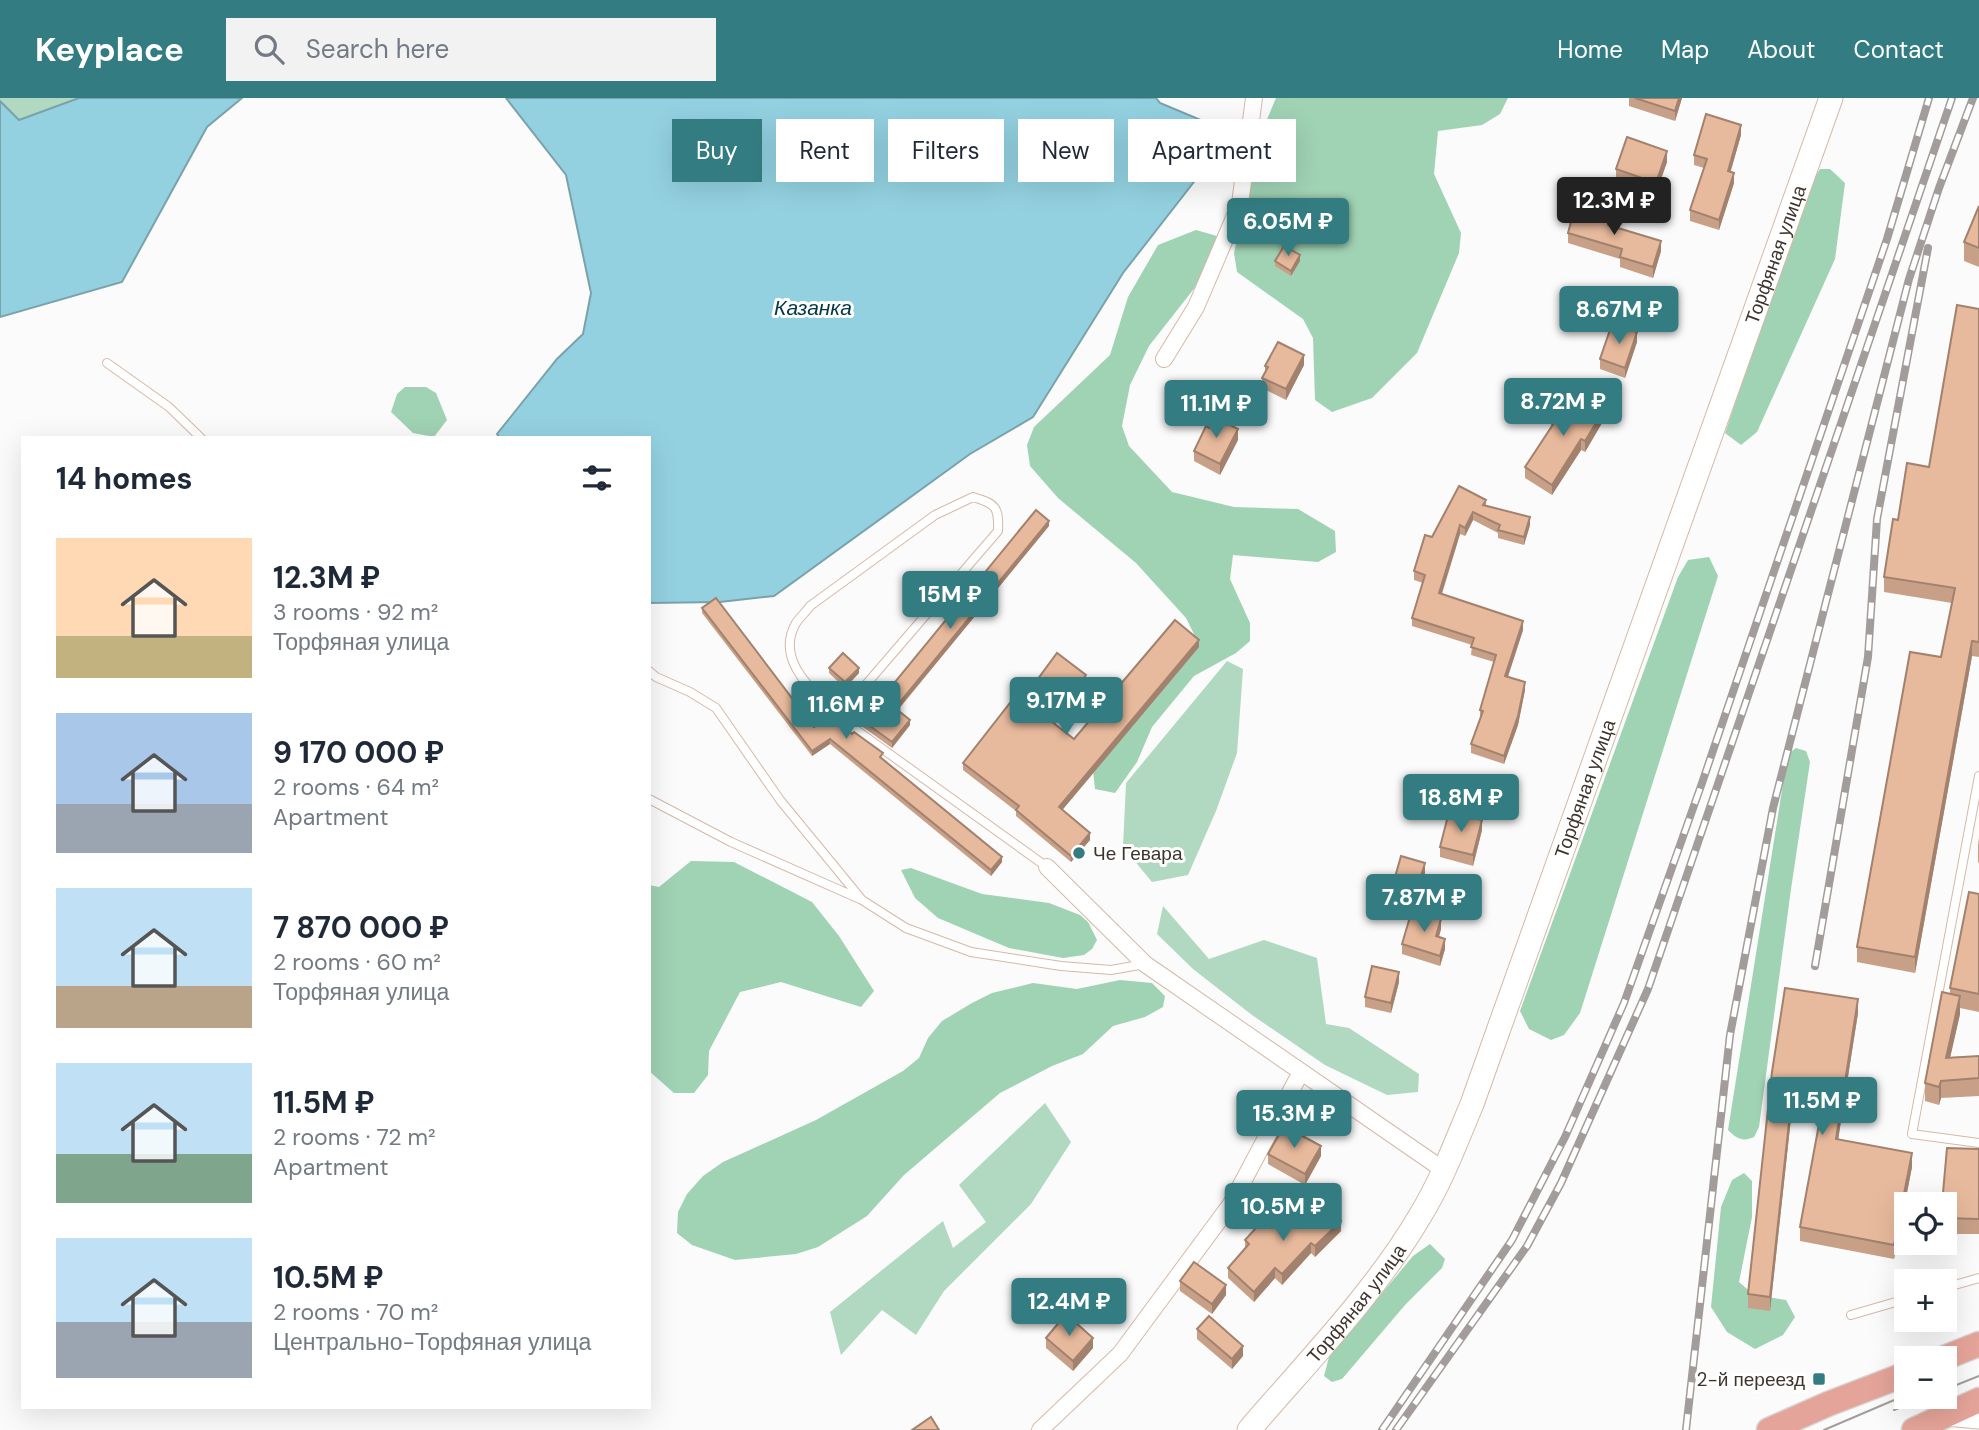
<!DOCTYPE html>
<meta charset="utf-8">
<style>
body{margin:0;font-family:"DM Sans",sans-serif;background:#f2f2f3;color:#1f2937;height:100vh;display:flex;flex-direction:column;font-size:26px;white-space:nowrap}
*{box-sizing:border-box;margin:0}
p{font-size:23px;color:#747a83}
.icon{flex:none;width:38px;height:38px;fill:none;stroke:currentColor;stroke-width:2;stroke-linecap:round;stroke-linejoin:round}
.map{position:relative;flex:1;overflow:hidden}
.drawer{position:absolute;left:21px;top:338px;width:630px;height:973px;display:flex;flex-direction:column;background:#fff;border-radius:0px;box-shadow:0 7px 28px #0002}
.drawer>*{flex:none}
.top-card{position:absolute;left:672px;top:21px;width:665px;height:63px;display:flex;gap:14px}
.buttons{position:absolute;left:1894px;top:1094px;display:grid;gap:14px}
.buttons a{display:grid;place-items:center;width:63px;height:63px;border-radius:0px;background:#fff;box-shadow:0 7px 28px #0002;font-size:35px}
.price{position:absolute;translate:-50% -60px;padding:0 16px;border-radius:7px;background:#337c81;color:#fff;font-size:23px;line-height:46px;filter:drop-shadow(0 2px 4px #0008)}
.price::after{content:'';position:absolute;left:50%;top:42px;width:21px;height:16px;margin-left:-10px;background:inherit;clip-path:polygon(0 0,100% 0,50% 100%)}
.price.selected{background:#222;color:#fff}
ul{padding:0;list-style:none}
li{display:flex;align-items:center;gap:21px;height:175px;padding:0 35px}
li span{display:grid;place-items:center;flex:none;width:196px;height:140px;border-radius:0px;color:#555}
li>.icon{margin-inline-start:auto}
span .icon{width:84px;height:84px;fill:#fffc;stroke-width:1}
li b{font-size:30px}
h2{display:flex;justify-content:space-between;align-items:center;height:84px;padding:0 35px;font-size:30px}
.pill{padding:0 24px;border-radius:0px;background:#fff;box-shadow:0 7px 28px #0002;font-size:24px;line-height:63px}
.pill.selected{background:#337c81;color:#fff}
header{display:flex;align-items:center;gap:42px;box-sizing:border-box;height:98px;padding:0 35px;background:#337c81;color:#fff}
header strong{font-size:33px}
nav{display:flex;gap:38px;margin-inline-start:auto;font-size:24px}
.search{width:490px;height:63px;background:#f2f2f3;display:flex;align-items:center;gap:18px;box-sizing:border-box;padding:0 24px;border-radius:0px;color:#747a83;font-size:26px}
.map>svg:first-child{display:block}
</style>
<header>
<strong>Keyplace</strong>
<div class="search"><svg class="icon" aria-label="search" viewBox="0 0 24 24"><circle cx="10" cy="10" r="6"/><path d="M15 15l6 6"/></svg>Search here</div>
<nav><a>Home</a><a>Map</a><a>About</a><a>Contact</a></nav>
</header>
<div class="map">
<svg width="1979" height="1332" viewBox="0 0 1979 1332">
<rect width="100%" height="100%" fill="#fbfbfb"/>
<g fill="#b1d8c0">
<path d="M0,0h79l-60,22 -19,-19z"/>
<path d="M1227,563l16,8 -6,84 -21,58 -28,64 -36,7 -29,-35 3,-64z"/>
<path d="M1163,808l46,53 55,-19 53,18 9,66 23,4 70,46 -1,18 -31,3 -62,-30 -73,-50 -59,-46 -36,-35z"/>
<path d="M1045,1005l26,39 -40,62 -87,87 -28,44 -34,-25 -41,45 -11,-43 113,-91 10,27 33,-26 -27,-37z"/>
</g>
<g fill="#a0d2b4">
<path d="M1276,0h232l-8,16 -18,11 -44,6 -4,43 27,59 -2,20 -42,100 -45,45 -40,14 -17,-12 -2,-62 -10,-19 -66,-47 -3,-19 29,-124z"/>
<path d="M1820,71h10l15,14 -10,76 -78,173 -16,13 -16,-12 84,-246z"/>
<path d="M1196,132l21,6 -17,45 -51,65 -19,39 -8,41 7,20 43,46 62,15 64,2 37,22 1,21 -18,10 -85,-7 -3,24 20,44v18l-14,12 -42,23 -42,51 -15,35 -22,31 -20,-4 -2,-18 102,-135 -9,-18 -50,-55 -78,-65 -28,-32 -3,-21 7,-18 76,-72 18,-58 30,-52z"/>
<path d="M405,289h21l10,6 11,27 -13,17 -21,-4 -22,-21 6,-18z"/>
<path d="M1709,459l9,19 -138,437 -16,22 -13,5 -22,-11 -9,-18 158,-434 10,-17z"/>
<path d="M1796,650l10,3 4,11 -19,127 -32,238 -5,10c-11,5 -17,2 -26,-7l58,-365 2,-11z"/>
<path d="M691,763l43,1 78,40 27,34 35,55 -13,16 -80,-25 -41,10 -31,59 -1,24 -14,18h-20l-25,-22v-186l10,2z"/>
<path d="M911,770l71,26 67,9 31,12 8,7 9,18 -5,9 -8,6 -21,3 -54,-10 -71,-30 -23,-20 -14,-28z"/>
<path d="M1120,882l32,3 13,13 -2,11 -18,10 -32,9 -30,28 -31,12 -52,27 -96,82 -37,41 -49,31 -22,7 -61,6 -43,-15 -15,-12 1,-21 9,-18 16,-18 20,-14 93,-42 87,-49 16,-13 9,-20 14,-17 30,-18 20,-10 41,-10 44,6z"/>
<path d="M1744,1075l8,8v36l-13,65 15,13 32,5 9,17 -12,18 -28,14 -28,-17 -16,-25 10,-100 11,-27z"/>
<path d="M1430,1146l15,15 -3,9 -37,37 -63,74 -10,3 -8,-6 5,-19 84,-101z"/>
</g>
<g fill="#93d1e1" stroke="#7aa2ab" stroke-width="2">
<path d="M79,0h163l-35,29 -85,155 -122,35v-216l19,19z"/>
<path d="M506,0h650l4,5 43,18 1,48 -81,104 -90,144 -63,37 -196,142 -54,6 -71,1v-165h-149l-3,-4 60,-75 26,-25 8,-41 -25,-118z"/>
</g>
<g fill="none" stroke-linecap="round" stroke-linejoin="round">
<g stroke="#d6b9a7" stroke-width="10">
<g id="lane">
<path d="M107,265l62,44 32,31"/>
<path d="M649,573l7,6 34,15 26,16 64,92 82,100 44,28 65,24 90,14 50,4 34,-6"/>
<path d="M838,619c-23,-25 -64,-56 -42,-94 4,-6 10,-11 14,-17l125,-91 38,-18c23,7 26,10 25,34l-160,186 209,150"/>
<path d="M1979,678l-67,358 67,9"/>
<path d="M649,701l82,43 129,57"/>
<path d="M1944,1190l35,-10"/>
<path d="M1851,1217l55,-16"/>
</g>
</g>
<g stroke="#d6b9a7" stroke-width="18">
<g id="street">
<path d="M1164,261l32,-52 44,-103 14,-106"/>
<path d="M1047,769l98,97 300,207"/>
<path d="M1040,1332l80,-76 111,-150 70,-132"/>
</g>
</g>
<g stroke="#d6b9a7" stroke-width="25">
<g id="secondary">
<path d="M1946,1316l33,3"/>
<path id="s1" d="M1249,1332c59,-69 125,-136 171,-214 22,-36 36,-74 52,-112l359,-1006"/>
</g>
</g>
<g stroke="#d9d6d5" stroke-width="27">
<g id="primary">
<path d="M1944,1260l35,-14"/>
<path d="M1769,1332l59,-26 78,-30"/>
<path d="M1914,1332l65,-30"/>
</g>
</g>
<use href="#lane" stroke="#fff" stroke-width="8"/>
<use href="#street" stroke="#fff" stroke-width="16"/>
<use href="#secondary" stroke="#fff" stroke-width="23"/>
<use href="#primary" stroke="#e5a499" stroke-width="24"/>
<g stroke="#a29d9a" stroke-width="2">
<path d="M1944,1292l35,-14"/>
<path d="M1894,1312l34,-14"/>
<path d="M1824,1332l82,-35"/>
</g>
<g stroke="#a29d9a" stroke-width="8">
<g id="rail">
<path d="M1815,868l53,-309 9,-138 51,-271"/>
<path d="M1382,1332l130,-190 53,-103 59,-134 78,-220 185,-544 42,-141"/>
<path d="M1396,1332l131,-184 34,-63 87,-194 304,-891"/>
<path d="M1686,1332l44,-395 43,-227 136,-529 30,-91 34,-90"/>
</g>
</g>
<use href="#rail" stroke="#fff" stroke-width="5" stroke-dasharray="16" stroke-linecap="butt"/>
</g>
<g fill="#c8a087">
<path d="M1629,0h53l-7,23 -46,-15z"/>
<path d="M1741,37l-11,37 4,11 -15,47 -29,-9v-11l14,-42 -10,-3v-10z"/>
<path d="M1667,64l-11,31 -40,-14v-10z"/>
<path d="M1979,108v61l-15,-6v-19z"/>
<path d="M1610,127l51,26 -8,27 -33,-11v-8l-52,-16v-10z"/>
<path d="M1275,163h25l-9,15 -16,-10z"/>
<path d="M1979,211v348l-7,-1 -57,317 -58,-11v-15l84,-290 11,-54 -68,-11v-15l14,-57 31,-53z"/>
<path d="M1637,244l-12,36 -25,-9v-10z"/>
<path d="M1304,267l-18,35 -24,-12v-10l3,-5v-7z"/>
<path d="M1551,323l51,2 -17,29 -4,-2 -29,45 -27,-17v-11l26,-41z"/>
<path d="M1238,342l-18,35 -26,-14v-10z"/>
<path d="M1486,402v6l44,19 -6,20 -26,-7v-5l-25,-13 -8,16 -5,-2 -18,60 81,36 -15,47 17,13 -7,35 -14,39 -33,-11v-9l9,-26v-8l14,-48 -23,-7 1,-10 -60,-19v-8l11,-35 -9,-3v-9l18,-34z"/>
<path d="M1049,428l-151,184 12,15 -18,23 -29,-21v-6z"/>
<path d="M702,510l112,119 38,7 31,24 -1,1 120,103 -11,14 -161,-132 -18,12 -110,-143z"/>
<path d="M1199,549l-137,163 28,30 -19,22 -55,-46v-5l-53,-41v-7l60,-64 63,-17 -31,42 19,15z"/>
<path d="M829,570l30,5 -14,15 -16,-15z"/>
<path d="M1482,732l-9,36 -33,-9v-10z"/>
<path d="M1979,739v26l-1,-1v-17z"/>
<path d="M1425,775l-11,37 27,19 -2,8 6,12 -5,17 -38,-12v-10l10,-33 -22,-6v-10z"/>
<path d="M1979,796v118l-19,-4v6l-10,43 29,-1v40l-38,2 -2,7 -14,-4v-18l25,-89v-6z"/>
<path d="M1399,884l-8,31 -26,-6v-10z"/>
<path d="M1858,915l-20,127 74,27 -18,92 -94,-18v-14l19,-105 -28,-4 -21,193 -22,-3v-14l24,-222z"/>
<path d="M1979,1051v85h-35v-30z"/>
<path d="M1268,1056l53,2 -16,29 -37,-21z"/>
<path d="M1280,1132l61,1 -26,26 -4,-4 -29,32 -7,-7 -21,24 -26,-24v-10l17,-19v-9z"/>
<path d="M1180,1183l46,14 -14,19 -32,-23z"/>
<path d="M1197,1231l46,27 -11,13 -35,-30z"/>
<path d="M1046,1240l47,10 -20,23 -27,-23z"/>
</g>
<g fill="#a2826e">
<path d="M1679,0h3l-7,23v-10z"/>
<path d="M1741,27v10l-13,46v-10z"/>
<path d="M1667,53v11l-11,31v-10z"/>
<path d="M1734,75v10l-15,47v-10z"/>
<path d="M1661,143v10l-8,27v-11z"/>
<path d="M1300,157v6l-9,15v-5z"/>
<path d="M1637,234v10l-12,36v-10z"/>
<path d="M1304,257v10l-18,35v-11z"/>
<path d="M1602,315v10l-17,29v-11z"/>
<path d="M1238,331v11l-18,35v-11z"/>
<path d="M1581,341v11l-29,45v-10z"/>
<path d="M1473,414v8l-8,16v-8z"/>
<path d="M1530,419v8l-6,20v-8z"/>
<path d="M1049,423v5l-154,187v-5z"/>
<path d="M1460,427v9l-21,68v-9z"/>
<path d="M1523,523v9l-18,55v-9z"/>
<path d="M1199,542v7l-140,167v-7z"/>
<path d="M1972,543v15l-57,317v-16z"/>
<path d="M859,570v5l-14,15v-6z"/>
<path d="M1086,577v7l-35,46v-7z"/>
<path d="M1525,584v8l-7,35 -14,39v-8z"/>
<path d="M910,622v5l-18,23v-6z"/>
<path d="M830,641v5l-18,12v-5z"/>
<path d="M1482,722v10l-9,36v-11z"/>
<path d="M1090,735v7l-19,22v-6z"/>
<path d="M1002,759v5l-11,14v-6z"/>
<path d="M1425,765v10l-12,39v-10z"/>
<path d="M1441,821v10l-5,17v-10z"/>
<path d="M1445,841v10l-5,17v-10z"/>
<path d="M1399,874v10l-8,31v-10z"/>
<path d="M1960,898v18l-14,62v-18z"/>
<path d="M1858,901v14l-22,140v-14z"/>
<path d="M1941,983v17l-2,7v-18z"/>
<path d="M1791,1006v14l-21,193v-14z"/>
<path d="M1321,1048v10l-16,29v-11z"/>
<path d="M1912,1055v14l-18,92v-14z"/>
<path d="M1341,1123v10l-26,26v-11z"/>
<path d="M1311,1145v10l-29,32v-11z"/>
<path d="M1275,1170v10l-21,24v-10z"/>
<path d="M1226,1187v10l-14,19v-10z"/>
<path d="M1093,1240v10l-20,23v-10z"/>
<path d="M1243,1248v10l-11,13v-10z"/>
</g>
<g fill="#e8ba9d" stroke="#a2826e" stroke-width="2">
<path d="M1635,0h44l-4,13z"/>
<path d="M1706,16l35,11 -13,46 6,2 -15,47 -29,-10 17,-51 -13,-4z"/>
<path d="M1627,39l40,14 -11,32 -40,-14z"/>
<path d="M1979,108v42l-15,-6z"/>
<path d="M1575,109l35,11 -2,7 53,16 -8,26 -33,-10 2,-8 -54,-16z"/>
<path d="M1284,148l16,9 -9,16 -16,-10z"/>
<path d="M1957,207l22,4v333l-7,-1 -57,316 -58,-10 53,-295 31,5 14,-69 -71,-11 9,-58 5,1 9,-57 22,4z"/>
<path d="M1612,226l25,8 -12,36 -25,-9z"/>
<path d="M1278,244l26,13 -18,34 -24,-11 6,-11 -3,-1z"/>
<path d="M1569,294l33,21 -17,28 -4,-2 -29,46 -27,-18 29,-44 -3,-2z"/>
<path d="M1214,319l24,12 -18,35 -26,-13 12,-25 3,2z"/>
<path d="M1459,388l27,14 -3,5 47,12 -6,20 -26,-7 2,-5 -27,-13 -8,16 -5,-3 -21,68 84,28 -18,55 20,6 -7,34 -14,40 -33,-12 12,-33 -3,-1 16,-55 -25,-8 3,-9 -62,-20 13,-43 -11,-4 11,-36 7,2z"/>
<path d="M1036,412l13,11 -154,187 15,12 -18,22 -29,-21z"/>
<path d="M716,500l98,129 15,-11 23,18 2,-2 29,21 -3,4 122,100 -11,13 -161,-131 -18,12 -110,-143z"/>
<path d="M1175,522l24,20 -140,167 31,26 -19,23 -55,-46 3,-4 -56,-43 54,-69 6,5 34,-46 29,22 -35,46 23,18z"/>
<path d="M843,555l16,15 -14,14 -16,-14z"/>
<path d="M1449,714l33,8 -9,35 -33,-8z"/>
<path d="M1401,758l24,7 -12,39 -23,-7z"/>
<path d="M1969,794l10,2v100l-29,-6z"/>
<path d="M1412,812l29,9 -5,17 9,3 -5,17 -38,-12z"/>
<path d="M1372,868l27,6 -8,31 -26,-6z"/>
<path d="M1785,890l73,11 -22,140 76,14 -18,92 -94,-18 22,-119 -31,-4 -21,193 -22,-3 24,-222z"/>
<path d="M1942,894l18,4 -14,62 33,-2v22l-38,3 -2,6 -14,-4z"/>
<path d="M1284,1028l37,20 -16,28 -37,-20z"/>
<path d="M1947,1050l32,1v70l-35,-1v-14h-2z"/>
<path d="M1315,1096l26,27 -26,25 -4,-3 -29,31 -7,-6 -21,24 -26,-24 21,-24 -4,-4 21,-23 14,13z"/>
<path d="M1194,1164l32,23 -14,19 -32,-23z"/>
<path d="M1066,1216l27,24 -20,23 -27,-23z"/>
<path d="M1209,1218l34,30 -11,13 -35,-30z"/>
<path d="M931,1319l8,13h-27z"/>
</g>
<g fill="#337c81" stroke="#fff" stroke-width="2.5">
<circle cx="1079" cy="755" r="7"/>
<rect x="1812" y="1274" width="14" height="14" rx="3.5"/>
</g>
<g text-anchor="middle" stroke-width="6" stroke-linejoin="round" paint-order="stroke">
<g font-size="19" fill="#3f342d" stroke="#fff">
<text dy="7" stroke="none"><textPath href="#s1" startOffset="1300">Торфяная улица</textPath></text>
<text dy="7" stroke="none"><textPath href="#s1" startOffset="733">Торфяная улица</textPath></text>
<text dy="7" stroke="none"><textPath href="#s1" startOffset="166">Торфяная улица</textPath></text>
</g>
<g font-size="19" fill="#3f342d" stroke="#fff" text-anchor="start">
<text x="1093" y="762">Че Гевара</text>
<text x="1805" y="1288" text-anchor="end">2-й переезд</text>
</g>
<g font-size="21" font-style="italic" fill="#003944" stroke="#fff">
<text x="813" y="217">Казанка</text>
</g>
</g>
</svg>
<div class="buttons">
<a><svg class="icon" aria-label="locate" viewBox="0 0 24 24"><circle cx="12" cy="12" r="6"/><path d="M12 2v4M12 18v4M2 12h4M18 12h4"/></svg></a>
<a>+</a>
<a>−</a>
</div>
<b class="price selected" style="left:1614px;top:139px">12.3M ₽</b>
<b class="price" style="left:1288px;top:160px">6.05M ₽</b>
<b class="price" style="left:1619px;top:248px">8.67M ₽</b>
<b class="price" style="left:1563px;top:340px">8.72M ₽</b>
<b class="price" style="left:1216px;top:342px">11.1M ₽</b>
<b class="price" style="left:950px;top:533px">15M ₽</b>
<b class="price" style="left:1066px;top:639px">9.17M ₽</b>
<b class="price" style="left:846px;top:643px">11.6M ₽</b>
<b class="price" style="left:1461px;top:736px">18.8M ₽</b>
<b class="price" style="left:1424px;top:836px">7.87M ₽</b>
<b class="price" style="left:1822px;top:1039px">11.5M ₽</b>
<b class="price" style="left:1294px;top:1052px">15.3M ₽</b>
<b class="price" style="left:1283px;top:1145px">10.5M ₽</b>
<b class="price" style="left:1069px;top:1240px">12.4M ₽</b>
<div class="top-card">
<a class="pill selected">Buy</a>
<a class="pill">Rent</a>
<a class="pill">Filters</a>
<a class="pill">New</a>
<a class="pill">Apartment</a>
</div>
<section class="drawer">
<h2>14 homes<svg class="icon" aria-label="filters" viewBox="0 0 24 24"><path d="M4 7h16M4 17h16"/><circle cx="9" cy="7" r="2"/><circle cx="15" cy="17" r="2"/></svg></h2>
<ul>
<li><span style="background:linear-gradient(#ffd9b3 70%,#c2b280 0)"><svg class="icon" aria-label="home" viewBox="0 0 24 24"><path d="M3 11l9-7 9 7M6 9v11h12V9"/></svg></span><div><b>12.3M ₽</b><p>3 rooms · 92 m²</p><p>Торфяная улица</p></div></li>
<li><span style="background:linear-gradient(#a9c7e8 65%,#9aa5b1 0)"><svg class="icon" aria-label="home" viewBox="0 0 24 24"><path d="M3 11l9-7 9 7M6 9v11h12V9"/></svg></span><div><b>9 170 000 ₽</b><p>2 rooms · 64 m²</p><p>Apartment</p></div></li>
<li><span style="background:linear-gradient(#bfe0f5 70%,#b9a48a 0)"><svg class="icon" aria-label="home" viewBox="0 0 24 24"><path d="M3 11l9-7 9 7M6 9v11h12V9"/></svg></span><div><b>7 870 000 ₽</b><p>2 rooms · 60 m²</p><p>Торфяная улица</p></div></li>
<li><span style="background:linear-gradient(#bfe0f5 65%,#7fa58c 0)"><svg class="icon" aria-label="home" viewBox="0 0 24 24"><path d="M3 11l9-7 9 7M6 9v11h12V9"/></svg></span><div><b>11.5M ₽</b><p>2 rooms · 72 m²</p><p>Apartment</p></div></li>
<li><span style="background:linear-gradient(#bfe0f5 60%,#9aa5b1 0)"><svg class="icon" aria-label="home" viewBox="0 0 24 24"><path d="M3 11l9-7 9 7M6 9v11h12V9"/></svg></span><div><b>10.5M ₽</b><p>2 rooms · 70 m²</p><p>Центрально-Торфяная улица</p></div></li>
</ul>
</section>
</div>
